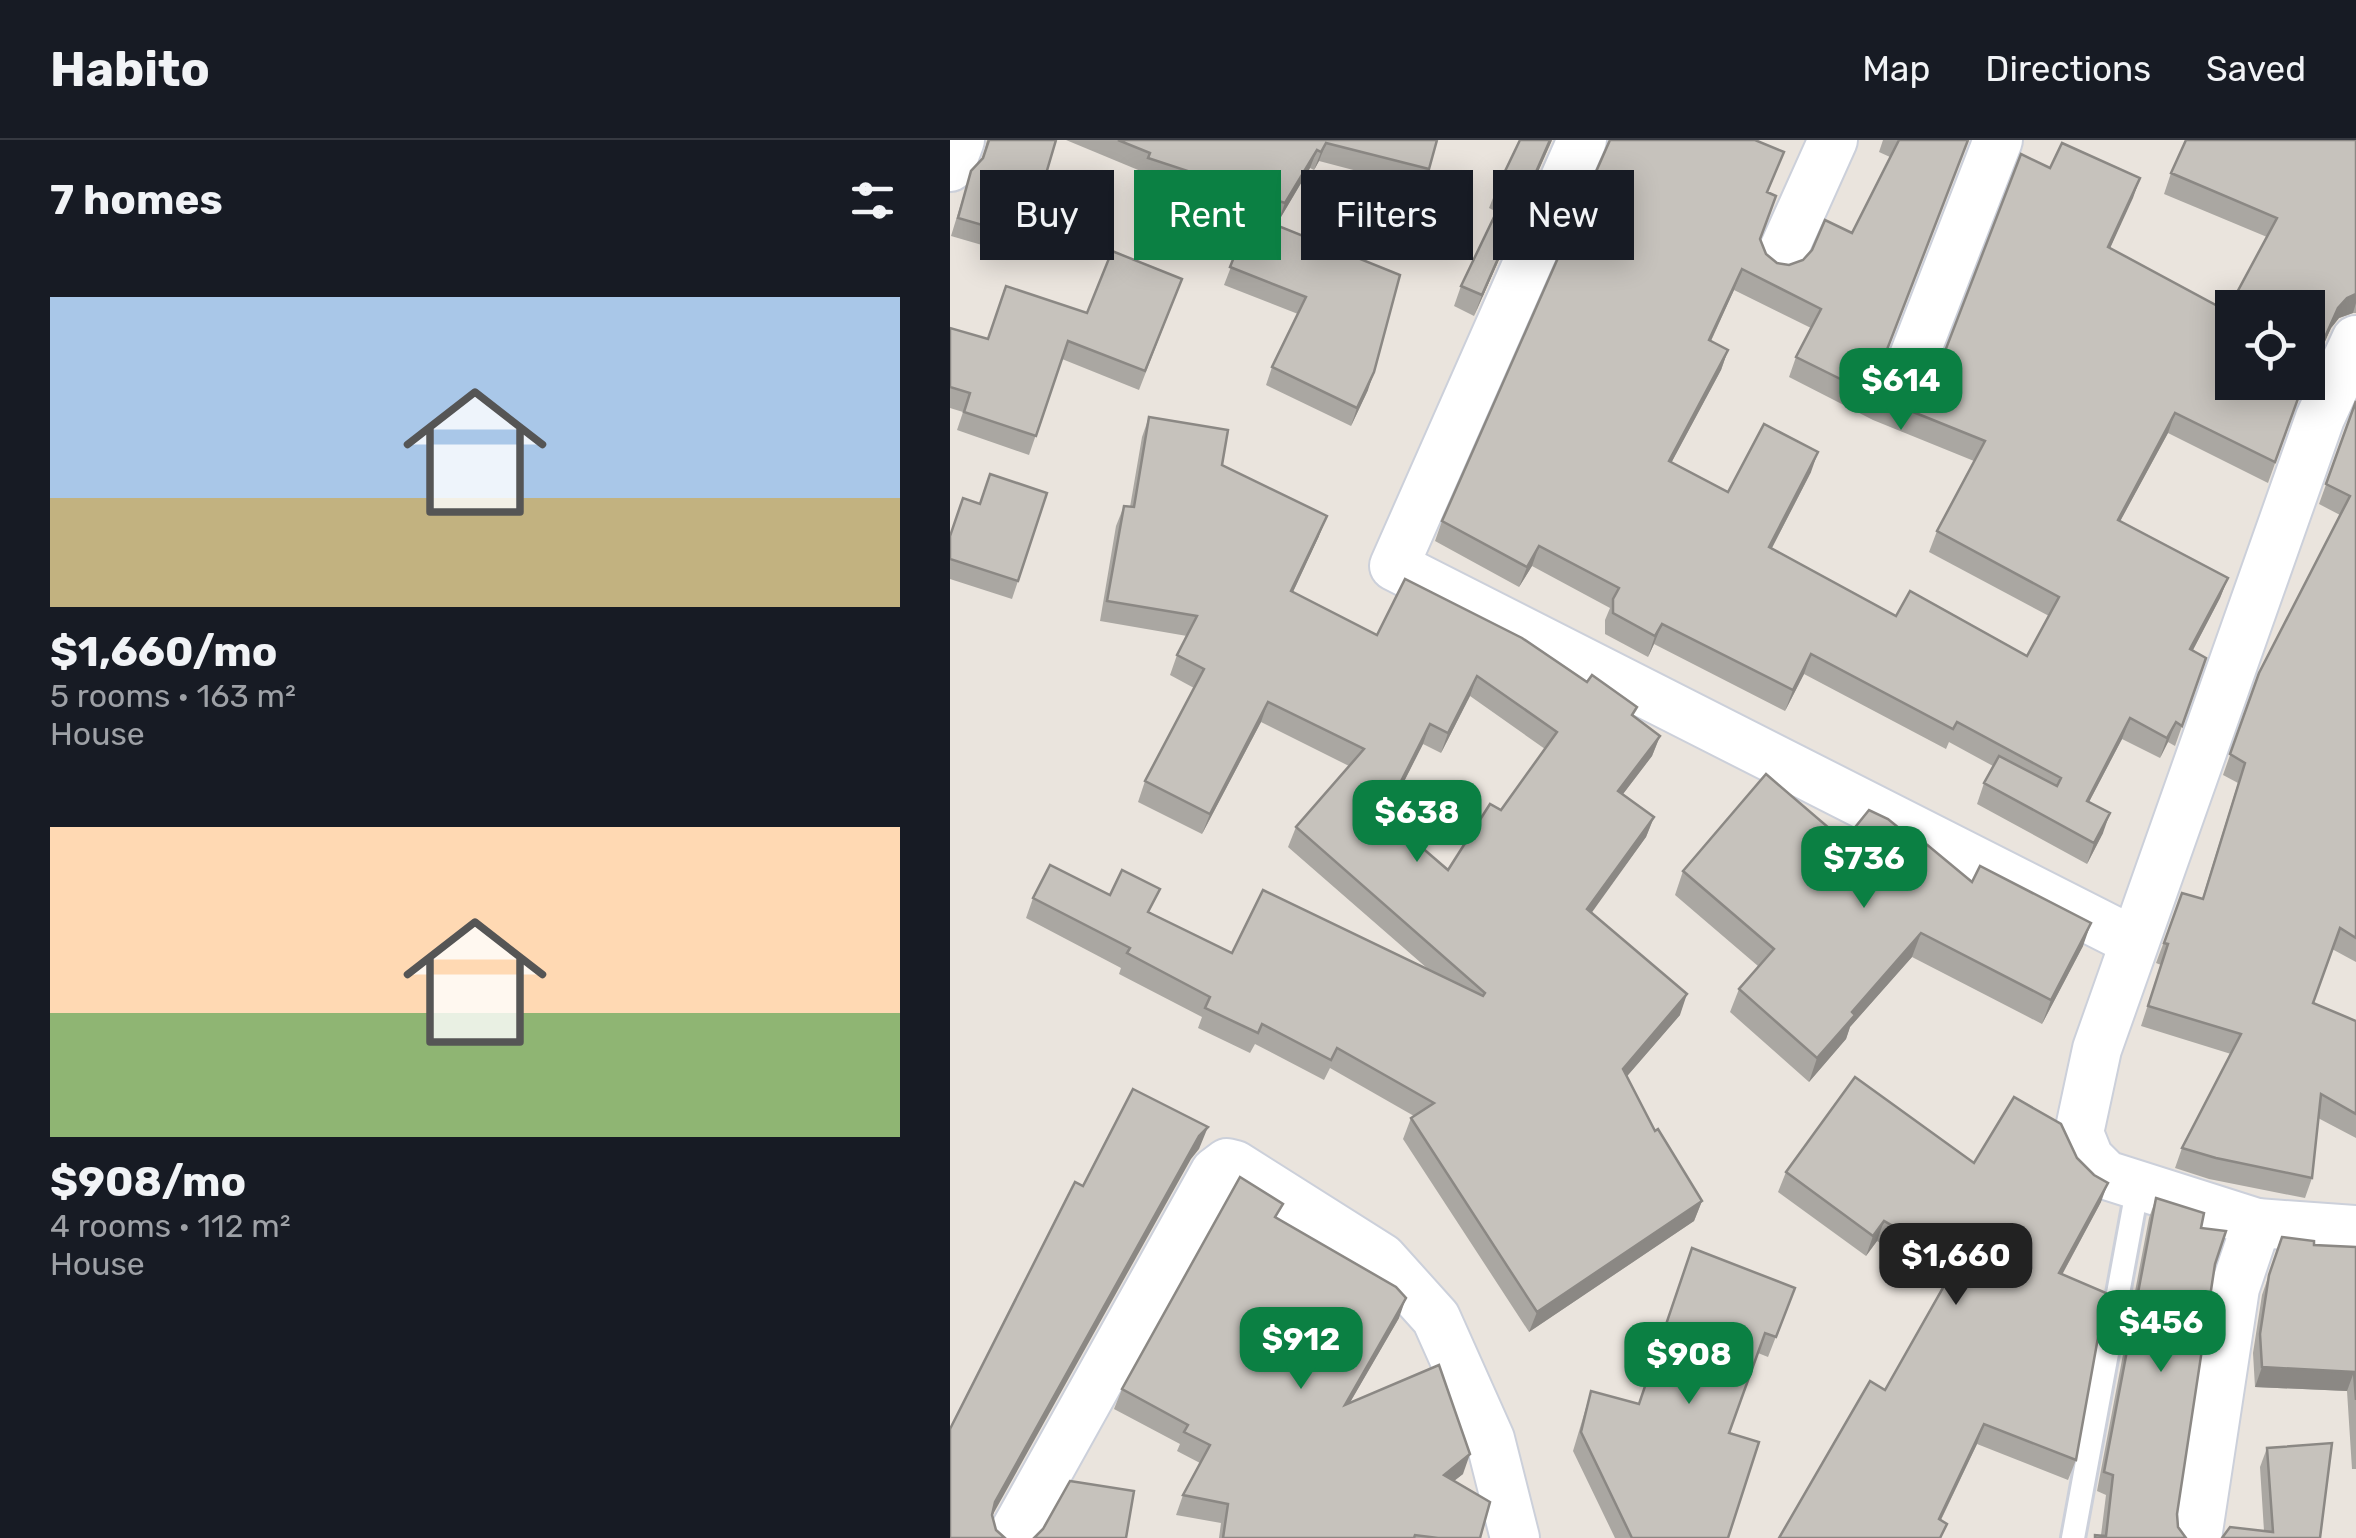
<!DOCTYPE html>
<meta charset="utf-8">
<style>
body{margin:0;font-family:Rubik,sans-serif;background:#242831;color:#f1f3f6;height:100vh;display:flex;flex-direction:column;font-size:38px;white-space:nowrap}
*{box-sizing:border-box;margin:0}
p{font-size:32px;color:#9ea1a6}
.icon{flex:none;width:55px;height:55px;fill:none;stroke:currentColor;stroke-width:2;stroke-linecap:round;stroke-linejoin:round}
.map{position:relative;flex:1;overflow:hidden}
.sheet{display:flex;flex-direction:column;background:#171b24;width:950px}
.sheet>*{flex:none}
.top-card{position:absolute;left:30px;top:30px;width:950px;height:90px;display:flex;gap:20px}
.controls{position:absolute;left:1265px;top:150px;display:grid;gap:20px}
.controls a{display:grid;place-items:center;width:110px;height:110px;border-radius:0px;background:#171b24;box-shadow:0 5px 25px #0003;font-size:50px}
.price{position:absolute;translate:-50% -85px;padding:0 22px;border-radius:20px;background:#0b8043;color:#fff;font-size:32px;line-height:65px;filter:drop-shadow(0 2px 5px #0008)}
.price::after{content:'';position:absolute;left:50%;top:60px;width:30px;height:22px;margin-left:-15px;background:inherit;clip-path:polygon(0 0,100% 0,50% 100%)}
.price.active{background:#222;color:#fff}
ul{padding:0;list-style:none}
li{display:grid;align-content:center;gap:20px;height:530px;padding:0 50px}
li span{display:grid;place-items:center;height:310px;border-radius:0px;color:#555}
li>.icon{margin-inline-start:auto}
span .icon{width:180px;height:180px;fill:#fffc;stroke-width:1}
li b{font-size:42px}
h2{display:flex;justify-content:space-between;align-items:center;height:120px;padding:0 50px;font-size:42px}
.tag{padding:0 35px;border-radius:0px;background:#171b24;box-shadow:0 5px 25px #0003;font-size:35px;line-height:90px}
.tag.active{background:#0b8043;color:#fff}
header{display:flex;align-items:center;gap:60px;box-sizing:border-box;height:140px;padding:0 50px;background:#171b24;border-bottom:2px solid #363941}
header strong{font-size:48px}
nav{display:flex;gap:55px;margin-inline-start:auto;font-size:35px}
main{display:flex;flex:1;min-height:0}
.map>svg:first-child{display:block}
</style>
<header>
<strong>Habito</strong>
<nav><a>Map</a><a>Directions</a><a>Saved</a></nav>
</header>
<main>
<section class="sheet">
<h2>7 homes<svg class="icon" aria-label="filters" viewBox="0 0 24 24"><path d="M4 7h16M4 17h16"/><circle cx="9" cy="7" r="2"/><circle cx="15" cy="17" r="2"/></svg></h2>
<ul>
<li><span style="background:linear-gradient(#a9c7e8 65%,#c2b280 0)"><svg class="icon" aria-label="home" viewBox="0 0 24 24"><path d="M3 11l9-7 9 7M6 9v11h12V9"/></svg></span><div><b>$1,660/mo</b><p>5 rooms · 163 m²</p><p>House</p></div></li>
<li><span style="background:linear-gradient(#ffd9b3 60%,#8fb573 0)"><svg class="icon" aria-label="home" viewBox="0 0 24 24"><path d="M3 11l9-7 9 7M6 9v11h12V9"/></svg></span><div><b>$908/mo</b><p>4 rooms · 112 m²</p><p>House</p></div></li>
</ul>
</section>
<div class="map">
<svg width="1406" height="1398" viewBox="0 0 1406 1398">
<rect width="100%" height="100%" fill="#eae4dd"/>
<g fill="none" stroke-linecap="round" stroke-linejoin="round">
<g stroke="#ccd0da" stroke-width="28">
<path id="lane" d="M1123,1398l65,-353"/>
</g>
<g stroke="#ccd0da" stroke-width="52">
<g id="street">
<path d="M632,0l-188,426 739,375"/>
<path d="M0,27l10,-27"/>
<path d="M830,118l53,-118"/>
<path d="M1406,200l-36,78 -223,631 -18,84 10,25 17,17 151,48 99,7"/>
<path d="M954,242l94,-242"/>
<path d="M61,1398l204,-366 12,-9 8,2 147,93 54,60 54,121 25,99"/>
<path d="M1247,1398l38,-250 22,-65"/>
</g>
</g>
<use href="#lane" stroke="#fff" stroke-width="22"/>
<use href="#street" stroke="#fff" stroke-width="48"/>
</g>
<g fill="#aaa7a2" fill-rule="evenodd">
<path d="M37,0h69l-36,116 -69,-20 20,-65 12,-13z"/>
<path d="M116,0h371l-15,48 -103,-27 -5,9 -4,-2 -32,54 -136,-45 1,-5z"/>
<path d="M602,0l-78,176 -20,-10 7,-20 36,-74 -8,-4 8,-20z"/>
<path d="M659,0h146l29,12 -16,40 -8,48 6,14 11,9 12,2 14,-5 49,-27 38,-76 -11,-5 4,-12h85l-82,214 -2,11 5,13 13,10 13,1 13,-5 9,-12 113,-204 90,10 -30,70 117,63 40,-74 -103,-43 7,-21 185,-33v173h-3l-14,5 -8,10 -23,51v-71l-76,74h74l-10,23 -28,78 -100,-50 -48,88 108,57 -8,20 -27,52 13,8 -31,88 -7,-4 -8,16 -38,-19 -33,63 14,31 -16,31 -110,-60 7,-21 9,-17 -44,-24 -3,7 -142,-75 -19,37 -131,-67 -6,13 -43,-23v-14l5,-12 -78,-42 -13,21 -84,-46 7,-20zM784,150l77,38 -15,29 -7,20 84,43 101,41 -37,70 -8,21 120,64 -22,40 -131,-40 -124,-68 39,-76 -83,20 -57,-29 50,-93 7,-20 -17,-9z"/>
<path d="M301,75l117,175 -17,36 -85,-41 6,-18 26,-53 -74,-29z"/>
<path d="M232,139l-43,111 -77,-31 -33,96 -72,-25 6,-18 -13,-4v-80l38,11 99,-26z"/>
<path d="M1406,261v561l-24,-13 -19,54 43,18v117l-38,-20 -6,60 -7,20 -96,-19 -34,-11 7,-20 49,-94 -90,-28 20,-61 -5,-2 26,-70 20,6 36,-116 -15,-8 36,-102 81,-158 -21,-11z"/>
<path d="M199,277l73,48 97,71 -26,56 84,43 257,81 26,20 -8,20 -29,38 31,23 -8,20 -55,75 89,103 -53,61 28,55 47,70 -8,20 -165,111 -126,-193 8,-21 3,-2 -84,-48 -6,12 -69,-36 -5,9 -52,-25 4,-11 -83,-43 2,-6 -95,-50 7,-20 77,-3 40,18 82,40 196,16 -140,-122 8,-20 53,-61 -88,-44 -59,112 -64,-32 7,-21 49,-93 -24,-13 7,-20 10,-19 -87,-15 16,-95 8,-20 6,1 12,-70zM520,556l75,53 -44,61 -53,60 -62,-53 37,-73 18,9z"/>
<path d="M0,394l68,47 -6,18 -62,-20z"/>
<path d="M894,701l72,1 56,40 111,64 -41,78 -130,-67 -62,70 -4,12 -37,43 -79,-70 9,-23 19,-23 -83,-71 8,-24z"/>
<path d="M1127,1018l24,44 -39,73 14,185 -8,20 -91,-36 -36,76 1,18 -57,-148 61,-109 -69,-40 -11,15 -88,-64 8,-20z"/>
<path d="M1206,1058l45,30 14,36 -38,250 1,13 8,11h-92l1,-3h6l5,-40 -9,-4 52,-273z"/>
<path d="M328,1078l121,100 -49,84 113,72 -9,7 26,57h-261l2,-15 -45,-8 7,-20 17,-32 -23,-12 3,-7 -66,-35 8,-20z"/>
<path d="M1332,1097l32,8 42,2v222h-4l-5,-78 -92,-4 -2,-34 9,-58z"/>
<path d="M845,1148l-27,69 -10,-4 -29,80 -1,105h-113l-42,-87 18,-60 47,13z"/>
<path d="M1317,1308l53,90 -56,-7 -4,-64z"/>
</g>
<g fill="#8b8884">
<path d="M600,0h2l-78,176 8,-21z"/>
<path d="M376,3l-7,18 -5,9 7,-18z"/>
<path d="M367,10l-7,18 -32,54 7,-19z"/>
<path d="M1190,38l-7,20 -32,70 7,-21z"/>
<path d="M792,129l-8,21 -32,70 7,-20z"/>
<path d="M1406,154v9l-3,10 -14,5 -8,10 -23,51v-4l30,-67 9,-10z"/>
<path d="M778,210l-7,20 -60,112 8,-21z"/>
<path d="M424,232l-6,18 -17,36 6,-18z"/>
<path d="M1225,273l-7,20 -58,107 8,-20z"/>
<path d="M868,312l-7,20 -49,95 7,-20z"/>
<path d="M377,376l-8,20 -35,75 7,-20z"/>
<path d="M589,406l-7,20 -13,21 8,-20z"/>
<path d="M1278,438l-8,20 -37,71 7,-20z"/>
<path d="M712,484l-8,20 -6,13 7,-21z"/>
<path d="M861,514l-7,20 -19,37 8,-21z"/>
<path d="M527,536l-7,20 -29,57 7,-20z"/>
<path d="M318,562l-7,20 -59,112 8,-20z"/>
<path d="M1180,578l-8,21 -43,82 8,-20z"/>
<path d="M1226,582l-8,20 -8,16 7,-20z"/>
<path d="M480,584l-7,20 -46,91 7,-20z"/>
<path d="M710,596l-8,20 -42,55 8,-20z"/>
<path d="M1160,673l-7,20 -16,31 7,-21z"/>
<path d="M704,677l-8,20 -66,92 7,-20z"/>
<path d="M1141,783l-8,23 -41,78 9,-24z"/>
<path d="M971,793l-9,24 -62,70 -4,12 -37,43 8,-24 35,-46z"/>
<path d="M737,854l-7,21 -64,74 7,-20z"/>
<path d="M258,987l-9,22 -8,10 -204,366 8,-23 204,-366z"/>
<path d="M1158,1043l-7,19 -49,91 7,-20z"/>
<path d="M752,1061l-8,20 -165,111 8,-20z"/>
<path d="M934,1081l-7,20 -11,15 7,-20z"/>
<path d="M456,1158l-7,20 -62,107 8,-20z"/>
<path d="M1312,1227l92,5 -7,19 -92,-4z"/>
<path d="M1034,1284l-7,20 -45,94 7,-19z"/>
<path d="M520,1314l-7,20 -26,20 7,-19z"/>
</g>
<g fill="#c6c2bc" stroke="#8b8884" stroke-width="2.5" fill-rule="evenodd">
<path d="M39,0h67l-29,98 -69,-20 13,-47 12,-13z"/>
<path d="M168,0h319l-8,29 -103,-26 -5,9 -4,-2 -32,53 -137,-45 2,-5z"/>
<path d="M570,0h30l-68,155 -21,-9 45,-94 -9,-4z"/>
<path d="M660,0h145l29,12 -17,40 9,4 -16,43 6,15 11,9 12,2 14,-5 9,-10 13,-30 27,13 47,-93h69l-82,212 -2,13 5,13 13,10 13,1 13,-5 9,-12 84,-218 29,14 12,-25 78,35 -32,69 119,64 50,-93 -106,-45 15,-33h170v154l-9,4 -9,10 -30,67v-67h-76v74h72l-29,80 -100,-49 -57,107 110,58 -38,71 16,9 -24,68 -6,-4 -9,16 -37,-20 -43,83 23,12 -16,30 -110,-60 15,-27 58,30 4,-8 -104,-56 -4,7 -142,-75 -18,36 -131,-66 -7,12 -42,-23v-14l6,-11 -80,-42 -12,21 -85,-46zM792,129l79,40 -25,48 85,42 104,42 -48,90 122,66 -32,59 -117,-65 -14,25 -127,-69 49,-95 -54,-28 -36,68 -59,-31 59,-111 -19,-10z"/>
<path d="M301,75l149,60 -26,97 -17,36 -85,-41 34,-70 -76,-30z"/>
<path d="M162,111l70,28 -37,92 -77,-30 -32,95 -72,-24 6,-19 -20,-6v-59l38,11 18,-53 81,27z"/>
<path d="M1406,261v537l-16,-10 -27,75 43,18v93l-35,-20 -9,84 -96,-20 -34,-10 59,-114 -93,-28 20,-62 -4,-1 18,-50 21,6 42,-136 -15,-9 29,-81 91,-177 -24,-12z"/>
<path d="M199,277l79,13 -6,35 105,51 -36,75 86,44 28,-56 117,59 65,44 5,-7 45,32 -5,8 28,21 -42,55 36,26 -67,92 100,85 -64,75 32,62 3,-2 44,72 -165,111 -126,-194 23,-15 -97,-55 -6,12 -69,-36 -4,9 -53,-25 5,-11 -83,-44 3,-5 -97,-50 17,-33 60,30 12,-25 38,19 -12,23 84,41 31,-63 220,106 2,-3 -189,-166 68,-78 -96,-47 -58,112 -65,-33 59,-112 -27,-14 20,-39 -90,-15 17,-95 10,1zM527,536l80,56 -56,78 -11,-6 -42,66 -64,-55 46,-91 18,9z"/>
<path d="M40,334l57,19 -29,88 -68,-22v-23l13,-38 17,6z"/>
<path d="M816,634l78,67 25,-31 19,9 28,23 3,-4 53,44 8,-16 111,57 -40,77 -130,-67 -69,79 3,3 -38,43 -78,-69 35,-40 -91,-78z"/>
<path d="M905,937l119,86 40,-66 47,27 16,34 17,17 14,8 -49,90 47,20 -30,167 -92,-36 -45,95 8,5 -7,14h-161l91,-157 15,9 72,-127 -73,-42 -11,15 -87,-64z"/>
<path d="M183,949l75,38 -9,9 -204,366 -3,13 4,15 9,8h-55v-109l125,-247 8,4z"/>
<path d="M290,1037l43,27 -8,13 121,70 10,11 -61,107 94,-40 31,89 -26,21 46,27 -10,36h-42l-23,-3 -1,3h-191l5,-34 -45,-9 27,-50 -26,-13 4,-7 -66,-36z"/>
<path d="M1206,1058l48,15 -3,15 25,3 -11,33 -38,250 1,13 8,11h-91v-3l11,1 7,-61 -9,-3z"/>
<path d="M1332,1097l32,4v4l42,2v153l-2,-28 -92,-5 -2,-33 9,-59z"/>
<path d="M742,1108l103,40 -19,49 -11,-4 -36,100 30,9 -31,96h-96l-51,-106 10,-41 48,13z"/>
<path d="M1382,1303l-12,95h-98l8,-11 43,5 -6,-84z"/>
<path d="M120,1341l64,10 -8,47h-92l9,-9z"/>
</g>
</svg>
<div class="controls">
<a><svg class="icon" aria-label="locate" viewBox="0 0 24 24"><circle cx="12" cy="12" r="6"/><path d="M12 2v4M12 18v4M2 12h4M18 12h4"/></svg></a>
</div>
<b class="price" style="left:951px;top:293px">$614</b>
<b class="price" style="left:467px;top:725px">$638</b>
<b class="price" style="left:914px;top:771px">$736</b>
<b class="price active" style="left:1006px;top:1168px">$1,660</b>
<b class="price" style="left:1211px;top:1235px">$456</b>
<b class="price" style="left:351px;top:1252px">$912</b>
<b class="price" style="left:739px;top:1267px">$908</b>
<div class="top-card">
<a class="tag">Buy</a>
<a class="tag active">Rent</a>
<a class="tag">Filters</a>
<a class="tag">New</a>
</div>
</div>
</main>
